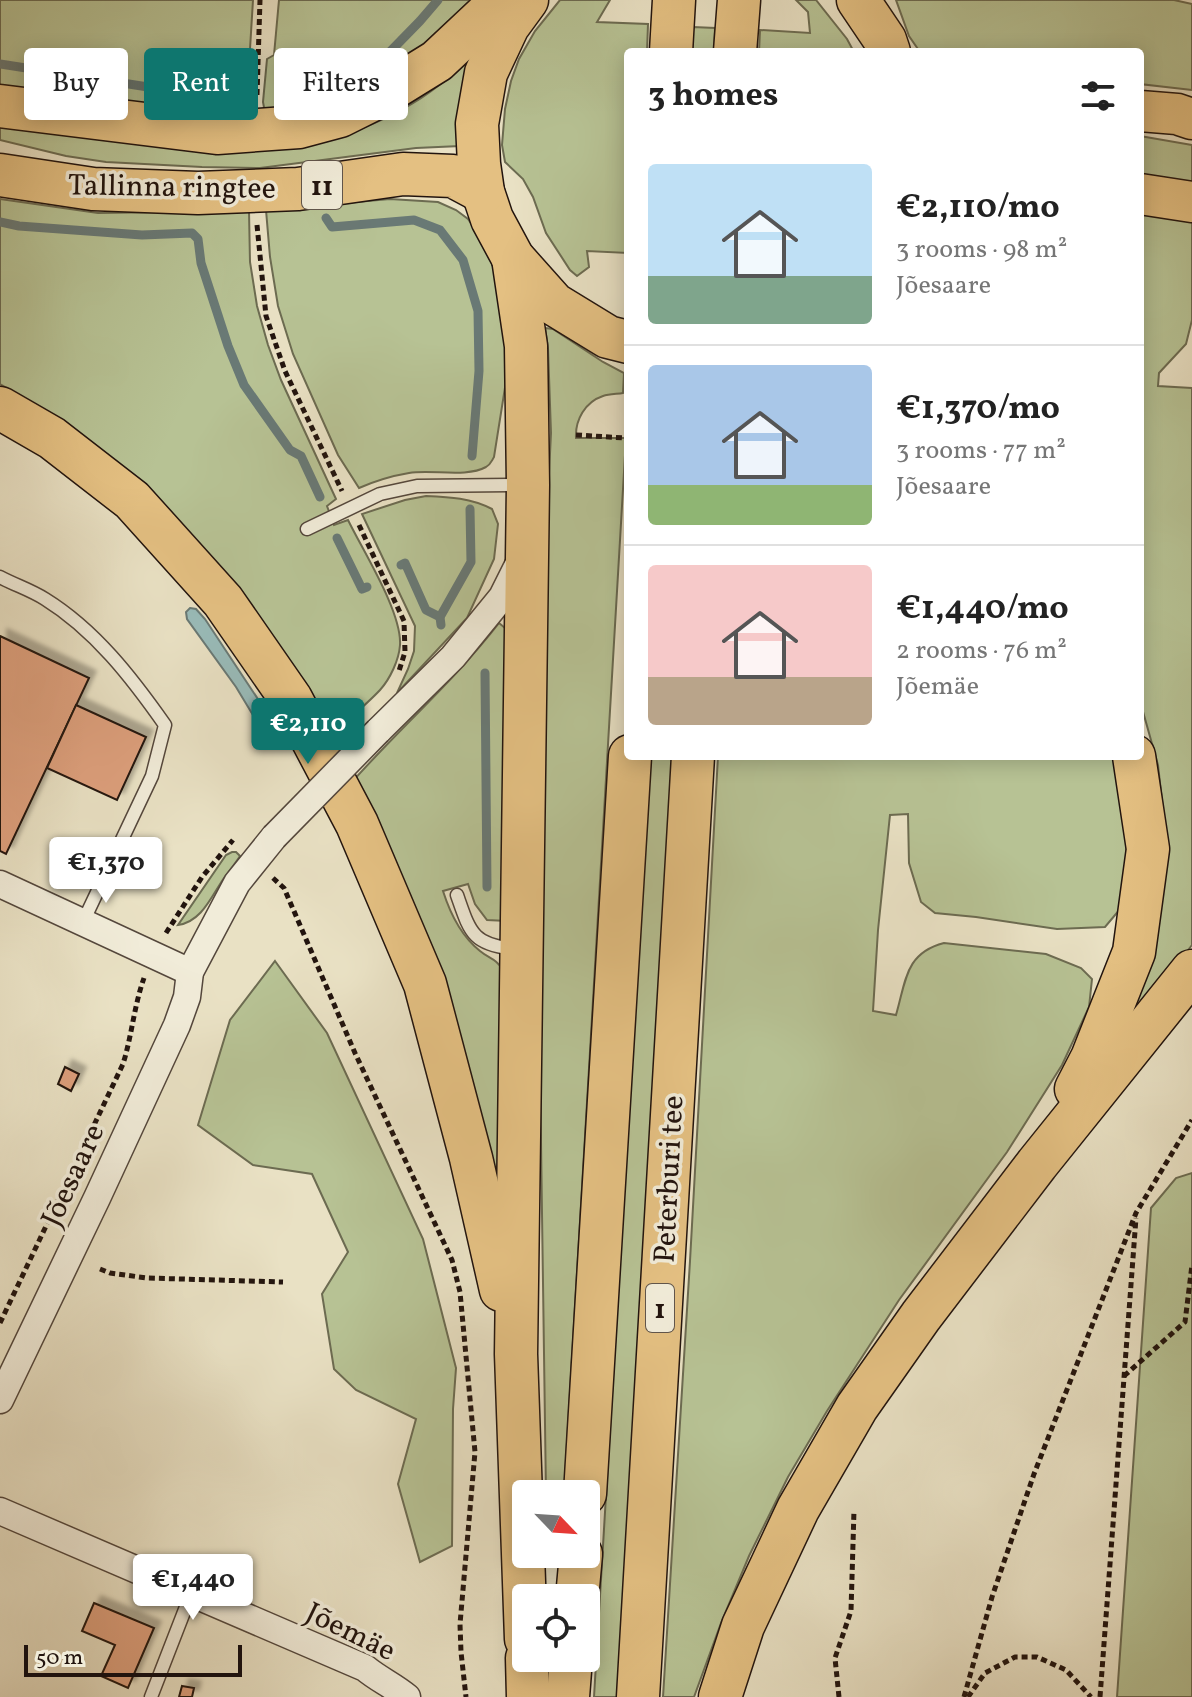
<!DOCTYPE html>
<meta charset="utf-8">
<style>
body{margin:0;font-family:Vollkorn,serif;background:#f6f6f6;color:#222;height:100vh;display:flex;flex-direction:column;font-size:30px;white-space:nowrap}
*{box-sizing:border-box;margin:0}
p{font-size:26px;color:#767676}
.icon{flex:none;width:44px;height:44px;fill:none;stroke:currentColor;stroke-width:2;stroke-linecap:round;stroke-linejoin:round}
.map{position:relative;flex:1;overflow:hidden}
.side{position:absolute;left:624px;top:48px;width:520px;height:712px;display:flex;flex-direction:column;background:#fff;border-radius:8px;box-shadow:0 4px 20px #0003}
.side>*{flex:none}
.hud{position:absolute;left:24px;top:48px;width:480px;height:72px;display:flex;gap:16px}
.needle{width:52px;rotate:115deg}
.controls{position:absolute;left:512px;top:1480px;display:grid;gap:16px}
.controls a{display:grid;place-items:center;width:88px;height:88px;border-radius:8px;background:#fff;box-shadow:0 4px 20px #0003;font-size:40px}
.scale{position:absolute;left:24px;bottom:20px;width:218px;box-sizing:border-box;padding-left:8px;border:4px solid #22140e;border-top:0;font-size:22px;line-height:28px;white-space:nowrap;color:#22140e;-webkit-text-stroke:6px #f1ecd9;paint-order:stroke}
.price{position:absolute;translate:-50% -68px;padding:0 18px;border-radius:8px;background:#fff;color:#222;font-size:26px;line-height:52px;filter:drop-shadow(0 2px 4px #0008)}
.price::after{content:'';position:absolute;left:50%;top:48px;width:24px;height:18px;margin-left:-12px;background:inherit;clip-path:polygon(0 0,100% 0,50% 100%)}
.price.current{background:#0f766e;color:#fff}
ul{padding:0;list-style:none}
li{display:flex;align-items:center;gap:24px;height:200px;padding:0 24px}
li+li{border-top:2px solid #e0e0e0}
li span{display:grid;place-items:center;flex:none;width:224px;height:160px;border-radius:8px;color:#555}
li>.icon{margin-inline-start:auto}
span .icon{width:96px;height:96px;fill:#fffc;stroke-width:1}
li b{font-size:34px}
h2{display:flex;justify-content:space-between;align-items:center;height:96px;padding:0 24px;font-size:34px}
.tag{padding:0 28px;border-radius:8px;background:#fff;box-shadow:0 4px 20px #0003;font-size:28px;line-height:72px}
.tag.current{background:#0f766e;color:#fff}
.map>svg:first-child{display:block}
</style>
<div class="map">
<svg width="1192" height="1697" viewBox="0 0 1192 1697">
<defs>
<filter id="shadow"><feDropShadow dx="7" dy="-7" stdDeviation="2" flood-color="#0004"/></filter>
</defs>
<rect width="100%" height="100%" fill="#e9e1c4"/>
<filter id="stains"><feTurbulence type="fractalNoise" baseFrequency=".0025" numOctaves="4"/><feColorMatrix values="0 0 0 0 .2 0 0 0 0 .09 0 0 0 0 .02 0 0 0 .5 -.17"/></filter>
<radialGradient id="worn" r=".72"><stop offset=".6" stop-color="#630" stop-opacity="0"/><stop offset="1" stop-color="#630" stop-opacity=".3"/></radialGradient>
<g fill="#b7c294" stroke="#6c6b51" stroke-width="2">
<path d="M0,0h253l-7,114 -41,-2 -205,-25z"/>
<path d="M279,0h192c-25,23 -50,50 -79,68 -38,25 -82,39 -127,45l-2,-11 4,-43 7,-4z"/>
<path d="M560,0h50l-13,22 51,2 -1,28h-19v201l-41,-2 2,16 -12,9 -7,-6 -24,-37 -13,-36 -10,-18 -18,-17 -3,-17 3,-36 6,-28 8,-22 16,-28z"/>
<path d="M796,0h20l31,39 7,13h-95l1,-22 50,3 -2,-21z"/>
<path d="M896,0h278l18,4v86l-52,-6v-32h-220l-11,-16z"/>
<path d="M693,27l22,1 -1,24h-22z"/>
<path d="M479,46l-19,100 -44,2 -156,20 -58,-1 -96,-5 -40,-6 -66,-16v-19l330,19c58,-19 110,-46 149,-94z"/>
<path d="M1140,136l52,9v42l-52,-11z"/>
<path d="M0,199l98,14 151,-2 1,51 7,44 11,39 13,35 55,119 -9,7 7,19 14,-5c15,31 54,92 52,125 -1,15 -10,34 -20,45 -15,16 -34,31 -50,46l-289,-328 -41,-24z"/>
<path d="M390,199l48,3 18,8 12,9 19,28 19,54 1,74 -13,82c-3,5 -3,7 -8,10 -20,11 -55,2 -77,6 -18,3 -34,8 -50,15l-21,-33 -45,-101 -15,-48 -8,-49 -4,-47z"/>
<path d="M1140,211l26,3 26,8v98l-6,24 -27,29 -1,13 34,2v557l-67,85 41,-193 -8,-72 -18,-64z"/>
<path d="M545,328l8,1 50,33 21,11 -1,20c-6,1 -14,1 -20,3 -18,6 -28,24 -27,42h50l-62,1056h-18l-7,-493 7,-466 5,-102 -3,-85z"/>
<path d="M426,496c24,1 45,2 66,13l6,15 -4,35 -27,59 -70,75 11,-24 6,-18 1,-25 -53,-112 43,-14z"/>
<path d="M499,623l13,11 -5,287 -20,-1 -12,-16 -7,-20 -25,7c7,22 18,45 37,60 11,9 14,6 24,20v259l-152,-448c48,-54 103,-102 147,-159z"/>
<path d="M650,756h24l-56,941h-24z"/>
<path d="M718,756h397l10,56 2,54 -6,42 -16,19 -48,2 -81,-12 -41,-4 -14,-11 -12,-39 -1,-49 -18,1 -12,115 -5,81 23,4c10,-34 9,-62 48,-72l102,11 35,14 11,11 -3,28 -27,58 -55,87 -108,148 -72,111 -39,66 -39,79 -28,67 -27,74h-31l27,-436z"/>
<path d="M232,852h4l4,4c-5,8 -11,15 -16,22 -12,17 -22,44 -46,47l48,-70z"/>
<path d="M275,961l52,72 96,206 33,129 -3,41 -1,137 -32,16 -22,-78 18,-65 -60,-29 -22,-21 -12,-75 26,-42 -36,-78 -59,-9 -55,-40 32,-105z"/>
<path d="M1192,1173v524h-75l34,-489 25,-30z"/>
</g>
<path fill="#99bcba" stroke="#697975" stroke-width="2" d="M190,608l6,1 9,10 72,109 -1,7 -6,2 -5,-2 -29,-48 -49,-68 -1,-7z"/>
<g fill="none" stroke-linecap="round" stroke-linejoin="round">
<g stroke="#697975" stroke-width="9">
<path d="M0,64l193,30"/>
<path d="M320,87l59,-24 41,-42 18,-21"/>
<path d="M326,218l6,9 82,-7 26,10 23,30 15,51 1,60 -7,85"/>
<path d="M0,222l19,4 123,9 50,-2 6,6 3,24 27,83 16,39 46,65 11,6 19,41"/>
<path d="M337,538l25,51 5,-2"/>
<path d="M401,565l4,-2 21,47 14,7"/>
<path d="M441,625l-1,-8 31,-55 -1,-53"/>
<path d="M485,673l2,214"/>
</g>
</g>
<g fill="#dd9f7c" stroke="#22140e" stroke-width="2" filter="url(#shadow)">
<path d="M0,636l89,42 -83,176 -6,-3z"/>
<path d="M76,705l70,32 -29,63 -70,-32z"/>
<path d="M65,1067l14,7 -8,17 -13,-7z"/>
<path d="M94,1603l60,25 -26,60 -27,-12 14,-31 -33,-14z"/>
<path d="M182,1686l12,2 -2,9h-13z"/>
</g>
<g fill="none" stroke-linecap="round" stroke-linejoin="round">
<g stroke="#54473c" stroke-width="15">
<g id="service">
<path d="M307,529l73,-35 37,-8 103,-1"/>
<path d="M0,577c15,8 31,13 45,22 50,31 87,79 120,126l-13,51 -69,146"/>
<path d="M457,895c13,37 15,50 58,54"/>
<path d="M151,1697l40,-103"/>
</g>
</g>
<g stroke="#54473c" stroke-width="29">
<g id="minor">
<path d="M378,731l75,-74 49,-60 19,-38"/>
<path d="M0,884l190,88"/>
<path d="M0,1400l97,-202 80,-173 10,-28 3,-25 47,-89 37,-46"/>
<path d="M0,1511l365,157c13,11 29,18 42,29"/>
</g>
</g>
<g stroke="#22140e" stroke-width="43">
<g id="primary">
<path d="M1140,111l37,3 15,5"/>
<path d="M1140,194l52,8"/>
</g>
</g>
<g stroke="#22140e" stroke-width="45">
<g id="trunk">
<path d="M527,0l-19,26 -22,47 -9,51 2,40 4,28 9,27 21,39 41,46 54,33 20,5"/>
<path d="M858,0l27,40 4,12"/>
<path d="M671,52l3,-52"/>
<path d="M735,52l4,-52"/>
<path d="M0,106l217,27 82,-6 41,-11 42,-21 55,-34 49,-46 27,-15"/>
<path d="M0,175l93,14 105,4 100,-4 105,-15 50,2 30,16"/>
<path d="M513,258l13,88 2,139 -12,869 10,285"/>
<path d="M0,408l52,30 80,62 91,101 68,98 66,125 68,160 46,174 30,132"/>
<path d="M1076,1089l16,-31 42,-106 14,-103 -14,-93"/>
<path d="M585,1494l45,-738"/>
<path d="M577,1598l4,-44"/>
<path d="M527,1658l1,39"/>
<path d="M568,1697l3,-39"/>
<path d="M638,1697l55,-941"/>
<path d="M720,1697l23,-71 55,-117 59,-102 64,-91 116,-152 155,-193"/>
</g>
</g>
<g stroke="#22140e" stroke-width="5" stroke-dasharray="6 4" stroke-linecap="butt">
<path d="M257,95l3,-95"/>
<path d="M257,225l9,91 19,55 57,120"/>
<path d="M576,435l50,3"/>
<path d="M359,525l45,96 1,31 -6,19"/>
<path d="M273,878l11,10 71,165 97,207 8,32 15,160 -15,172 1,28 5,45"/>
<path d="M166,933l36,-56 31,-37"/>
<path d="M100,1269l10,4 37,5 136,4"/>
<path d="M0,1323l123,-259c9,-29 11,-58 21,-86"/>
<path d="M1124,1376l61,-54 7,-57"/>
<path d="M839,1697l-4,-39 16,-47 3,-101"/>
<path d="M964,1697l28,-100 42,-123 102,-261 56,-93"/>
<path d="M968,1697l17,-24 30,-16h22l29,13 25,27"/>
<path d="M1100,1697l36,-479"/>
</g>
<use href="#service" stroke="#f1ecd9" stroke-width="12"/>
<use href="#minor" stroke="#f1ecd9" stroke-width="26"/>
<use href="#primary" stroke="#e4c082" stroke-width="40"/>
<use href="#trunk" stroke="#e4c082" stroke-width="42"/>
<g stroke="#54473c" stroke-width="29" stroke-linecap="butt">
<path id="minor-bridge" d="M274,837l104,-106"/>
</g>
<use href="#minor-bridge" stroke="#f1ecd9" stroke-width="26"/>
</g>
<g text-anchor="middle" stroke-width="7" stroke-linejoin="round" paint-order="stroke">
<g fill="#f1ecd9" stroke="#60554b" stroke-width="2">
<rect x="302" y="161" width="40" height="48" rx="6"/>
<rect x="646" y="1284" width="28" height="48" rx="6"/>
</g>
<g font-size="28" font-weight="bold" fill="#22140e">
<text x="322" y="195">11</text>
<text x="660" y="1318">1</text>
</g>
<g font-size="30" fill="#22140e" stroke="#f1ecd9">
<text transform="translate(172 186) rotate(1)" y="10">Tallinna ringtee</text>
<text transform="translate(72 1175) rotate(-65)" y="10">Jõesaare</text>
<text transform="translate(668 1179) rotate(-87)" y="10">Peterburi tee</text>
<text transform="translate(351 1631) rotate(26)" y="10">Jõemäe</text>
</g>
</g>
<rect width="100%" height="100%" filter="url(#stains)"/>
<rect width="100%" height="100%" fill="url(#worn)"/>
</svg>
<div class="controls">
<a><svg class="needle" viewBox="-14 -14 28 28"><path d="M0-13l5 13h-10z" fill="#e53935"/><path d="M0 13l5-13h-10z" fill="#767676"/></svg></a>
<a><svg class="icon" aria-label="locate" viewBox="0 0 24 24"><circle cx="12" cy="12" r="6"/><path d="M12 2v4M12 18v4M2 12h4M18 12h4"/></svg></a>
</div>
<div class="scale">50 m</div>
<b class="price current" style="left:308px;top:766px">€2,110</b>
<b class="price" style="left:106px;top:905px">€1,370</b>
<b class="price" style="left:193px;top:1622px">€1,440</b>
<div class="hud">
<a class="tag">Buy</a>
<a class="tag current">Rent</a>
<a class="tag">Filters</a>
</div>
<section class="side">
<h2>3 homes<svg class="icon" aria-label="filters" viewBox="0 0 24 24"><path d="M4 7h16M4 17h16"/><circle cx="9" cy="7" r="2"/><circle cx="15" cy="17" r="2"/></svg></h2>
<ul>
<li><span style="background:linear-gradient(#bfe0f5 70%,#7fa58c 0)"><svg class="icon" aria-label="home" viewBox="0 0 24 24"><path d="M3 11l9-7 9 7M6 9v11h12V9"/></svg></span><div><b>€2,110/mo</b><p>3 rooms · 98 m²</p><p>Jõesaare</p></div></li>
<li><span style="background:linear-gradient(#a9c7e8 75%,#8fb573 0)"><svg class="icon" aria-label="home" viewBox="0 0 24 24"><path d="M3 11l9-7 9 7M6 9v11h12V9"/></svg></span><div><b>€1,370/mo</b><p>3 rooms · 77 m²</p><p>Jõesaare</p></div></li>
<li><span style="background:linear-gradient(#f6c9c9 70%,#b9a48a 0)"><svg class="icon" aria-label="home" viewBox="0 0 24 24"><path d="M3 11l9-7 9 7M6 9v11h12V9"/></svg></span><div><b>€1,440/mo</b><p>2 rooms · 76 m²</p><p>Jõemäe</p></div></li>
</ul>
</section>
</div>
